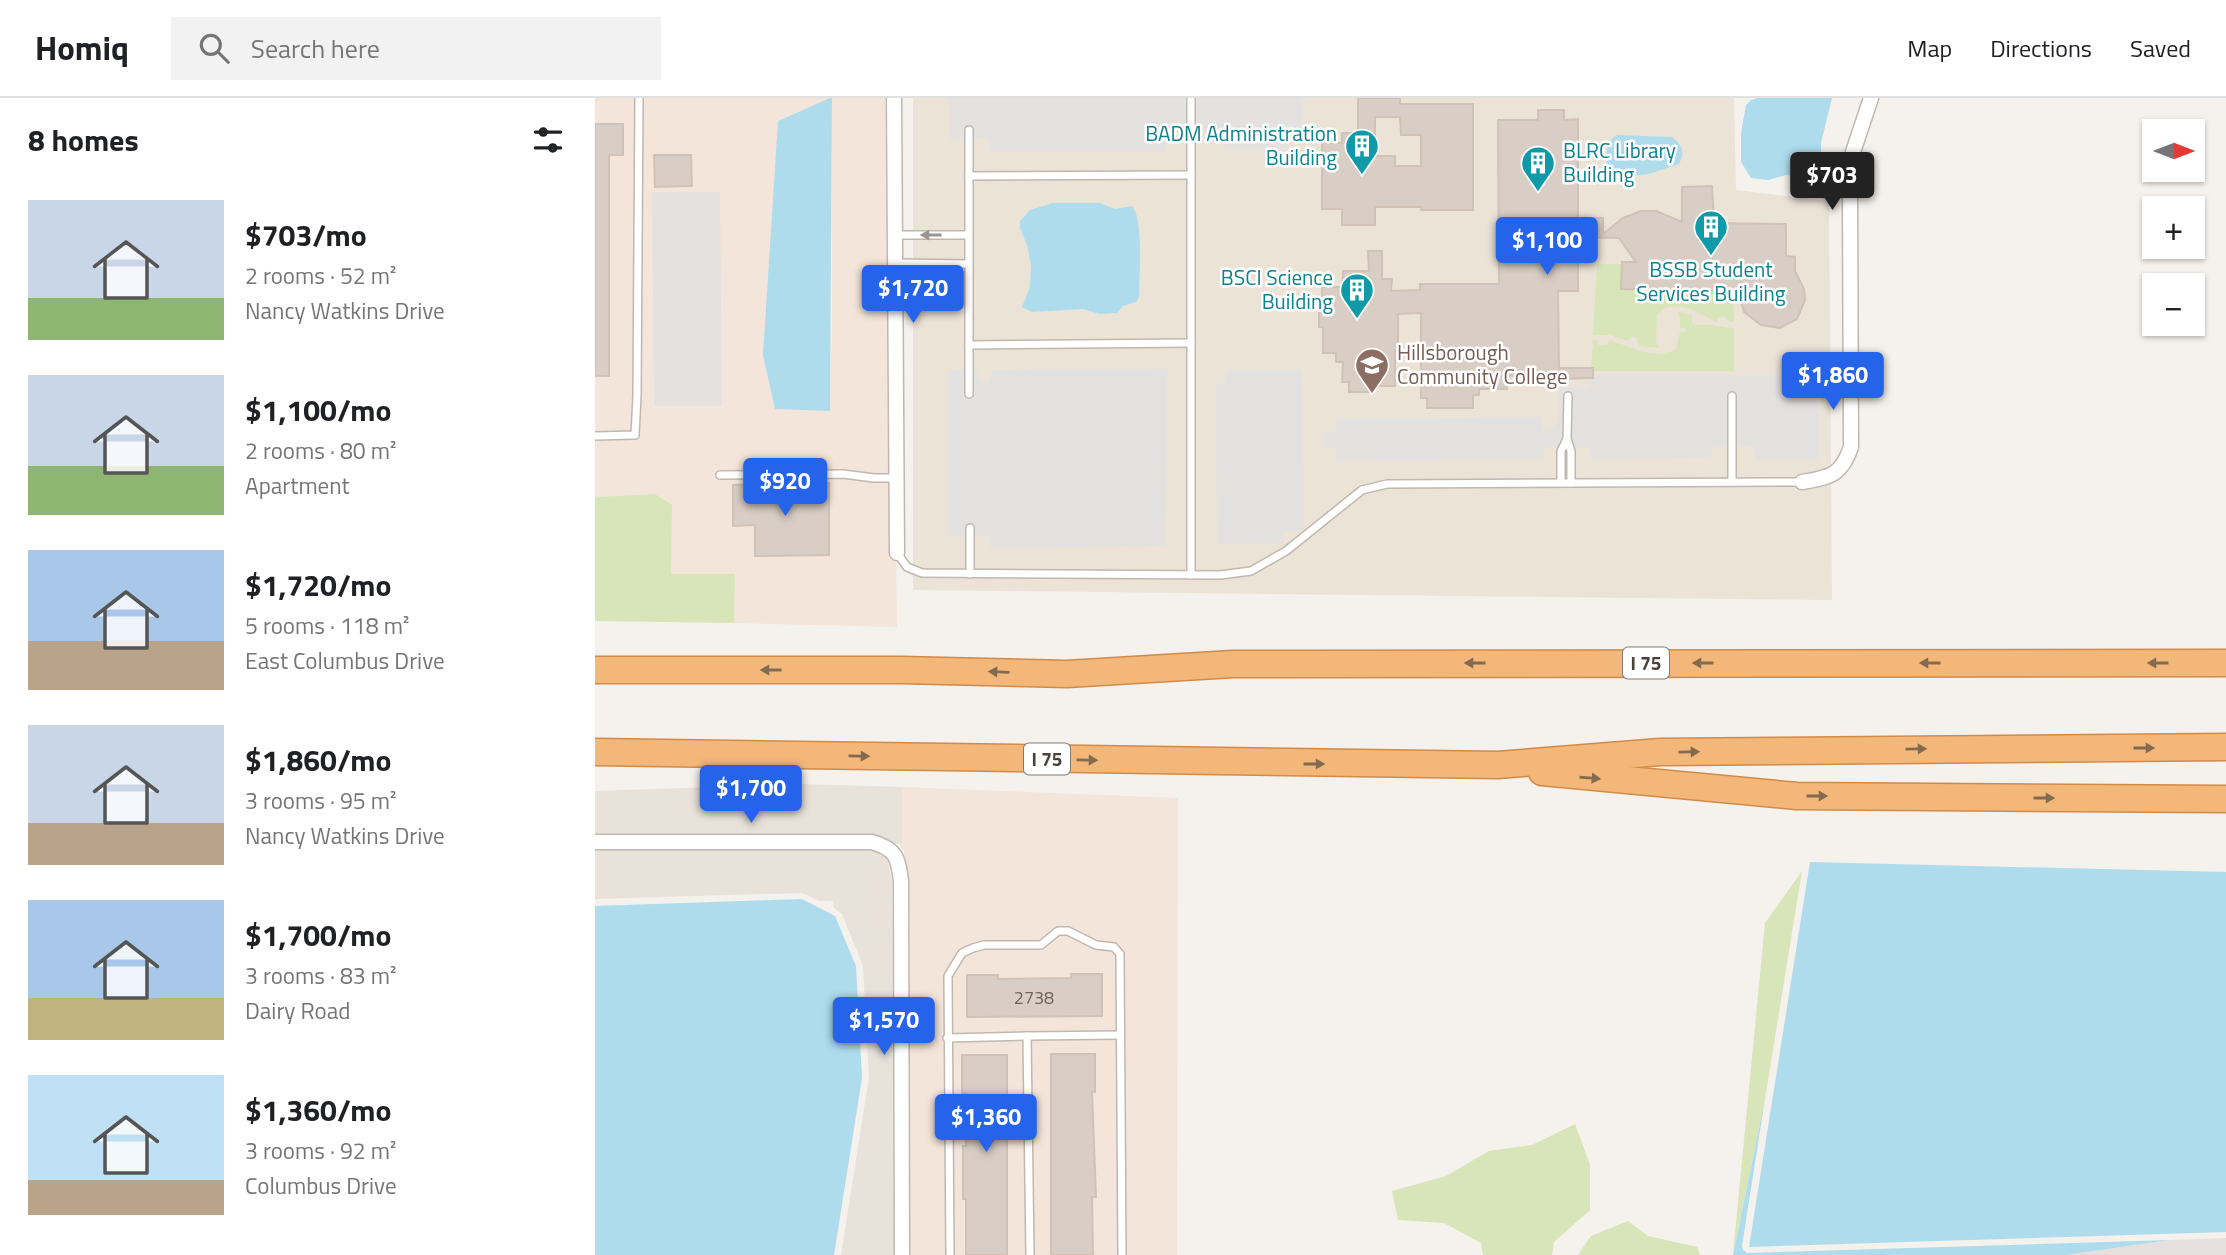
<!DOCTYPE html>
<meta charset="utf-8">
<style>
body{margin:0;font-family:"Titillium Web",sans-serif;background:#f2f2f2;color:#202124;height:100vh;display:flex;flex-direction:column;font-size:26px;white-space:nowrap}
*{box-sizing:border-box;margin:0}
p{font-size:23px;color:#757577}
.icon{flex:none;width:38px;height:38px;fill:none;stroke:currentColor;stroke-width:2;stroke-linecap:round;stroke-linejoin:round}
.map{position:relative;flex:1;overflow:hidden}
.panel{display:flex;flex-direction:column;background:#fff;width:595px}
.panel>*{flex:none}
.needle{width:46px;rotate:90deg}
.controls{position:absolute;left:1547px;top:21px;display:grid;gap:14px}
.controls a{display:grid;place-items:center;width:63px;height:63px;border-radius:0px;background:#fff;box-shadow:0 2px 5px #0004;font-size:35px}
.price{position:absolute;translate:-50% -60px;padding:0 16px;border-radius:7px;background:#2563eb;color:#fff;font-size:23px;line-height:46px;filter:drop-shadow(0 2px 4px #0008)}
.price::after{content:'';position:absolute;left:50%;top:42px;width:21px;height:16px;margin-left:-10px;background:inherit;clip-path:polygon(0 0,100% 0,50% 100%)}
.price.on{background:#222;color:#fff}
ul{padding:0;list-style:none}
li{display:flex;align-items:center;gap:21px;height:175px;padding:0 28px}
li span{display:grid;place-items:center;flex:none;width:196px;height:140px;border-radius:0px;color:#555}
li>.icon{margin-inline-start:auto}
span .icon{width:84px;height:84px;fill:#fffc;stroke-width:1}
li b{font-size:30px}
h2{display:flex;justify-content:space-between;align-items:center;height:84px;padding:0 28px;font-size:30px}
header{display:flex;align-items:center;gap:42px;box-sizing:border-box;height:98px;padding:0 35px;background:#fff;border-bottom:2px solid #e0e0e0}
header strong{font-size:33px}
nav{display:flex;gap:38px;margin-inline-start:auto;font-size:24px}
.search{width:490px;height:63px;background:#f2f2f2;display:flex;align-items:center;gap:18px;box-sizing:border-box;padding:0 24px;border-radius:0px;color:#757577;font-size:26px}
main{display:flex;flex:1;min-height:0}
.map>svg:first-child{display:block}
</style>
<header>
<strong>Homiq</strong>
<div class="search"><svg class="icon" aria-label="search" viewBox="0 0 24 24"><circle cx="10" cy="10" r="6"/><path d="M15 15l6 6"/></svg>Search here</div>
<nav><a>Map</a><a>Directions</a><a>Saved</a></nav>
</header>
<main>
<section class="panel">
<h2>8 homes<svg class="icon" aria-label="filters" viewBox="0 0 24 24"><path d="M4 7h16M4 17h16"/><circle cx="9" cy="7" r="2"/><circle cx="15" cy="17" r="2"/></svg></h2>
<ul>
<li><span style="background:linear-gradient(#c9d6e8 70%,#8fb573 0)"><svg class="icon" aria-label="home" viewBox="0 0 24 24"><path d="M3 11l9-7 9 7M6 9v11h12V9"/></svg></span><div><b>$703/mo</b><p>2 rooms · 52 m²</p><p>Nancy Watkins Drive</p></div></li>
<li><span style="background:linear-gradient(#c9d6e8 65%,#8fb573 0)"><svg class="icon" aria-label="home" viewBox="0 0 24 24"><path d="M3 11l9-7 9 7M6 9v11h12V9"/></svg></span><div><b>$1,100/mo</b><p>2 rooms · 80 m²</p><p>Apartment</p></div></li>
<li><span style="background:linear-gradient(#a9c7e8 65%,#b9a48a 0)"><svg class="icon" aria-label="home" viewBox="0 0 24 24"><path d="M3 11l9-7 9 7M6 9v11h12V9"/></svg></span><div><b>$1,720/mo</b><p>5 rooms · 118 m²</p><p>East Columbus Drive</p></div></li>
<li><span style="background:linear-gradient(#c9d6e8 70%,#b9a48a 0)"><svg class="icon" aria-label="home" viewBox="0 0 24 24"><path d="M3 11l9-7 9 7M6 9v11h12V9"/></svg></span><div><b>$1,860/mo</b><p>3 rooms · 95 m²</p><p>Nancy Watkins Drive</p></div></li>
<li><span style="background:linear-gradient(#a9c7e8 70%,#c2b280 0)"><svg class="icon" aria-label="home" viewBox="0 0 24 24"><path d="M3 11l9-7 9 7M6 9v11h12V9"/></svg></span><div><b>$1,700/mo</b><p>3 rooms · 83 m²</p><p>Dairy Road</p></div></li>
<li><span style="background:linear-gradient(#bfe0f5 75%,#b9a48a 0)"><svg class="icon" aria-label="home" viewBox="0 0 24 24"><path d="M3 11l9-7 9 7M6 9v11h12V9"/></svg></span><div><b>$1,360/mo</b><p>3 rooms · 92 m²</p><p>Columbus Drive</p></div></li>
</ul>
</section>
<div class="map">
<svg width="1631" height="1157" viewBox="0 0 1631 1157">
<rect width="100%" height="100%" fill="#f5f1ec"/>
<g fill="#e8e2db">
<path d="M206,686l101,3v61l-3,-5 -3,1 -10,-6 -14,-3 -277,-1v-43z"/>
<path d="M0,751l276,1 16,7 5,24 2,374h-53l28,-178 -6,-111 -21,-52 -8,-6 -1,-7h-14l-17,-8 -207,6z"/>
</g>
<g fill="#f4e5da">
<path d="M0,0h235l-52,23 51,290 3,-80v-233h53l4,461 7,1 1,67 -163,-4 1,-48 -64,-1 -16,-80 -60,3z"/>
<path d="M307,689l276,11 -1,457h-267l-1,-374 -6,-27 2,-3 -3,-2z"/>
</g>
<path fill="#e5e0dd" d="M1631,1140v17h-160l103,-15z"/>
<path fill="#ece3d7" d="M318,0h821l2,92 93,11 3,399 -919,-10z"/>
<g fill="#d8e5b9">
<path d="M1002,166h25v26l111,1 1,31h-4l-5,-6 -7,2 -2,4c-18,-9 -43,-26 -59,-7l-1,26 3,7 -20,-2 -2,-8 -5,-1 -5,4 -16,-6h-18z"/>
<path d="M1082,214l15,3v8l4,2c12,-2 24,3 38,3v43h-143l2,-31h4l1,5h8l4,-5c21,7 44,21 66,9l4,-17 5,-1v-3h-5v-9z"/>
<path d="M60,396l17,11 -1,69h64l-1,49 -139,-2v-124z"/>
<path d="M1207,773l-37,228 -32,155 32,-331z"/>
<path d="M980,1026l15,41v45l-36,32 -2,13h-69l-2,-12 -37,-20 -46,-3 -6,-29 54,-15 43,-25 43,-6z"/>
<path d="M1033,1123l20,15 49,11 3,8h-122l13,-19z"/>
</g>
<g fill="#e4e2e0">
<path d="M354,0h354l-1,40h-13l-1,11 -63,1v-21h-59v22h-176l-1,-13 -40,1z"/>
<path d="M57,94h68l2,214h-68z"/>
<path d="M572,271l-1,177 -176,2v-12h-42v-166h29l4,11 9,2 1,-13z"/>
<path d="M707,272l2,160 -20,1v12l-67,1 -1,-161h10v-12z"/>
<path d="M995,277h228l1,84 -64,1 -1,-14 -42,1 -1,11 -121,1v-12h-46v12l-208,2v-13l-12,-1v-16h12v-12l206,-2v13h6l5,-2 5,-7 1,-34 31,1z"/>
</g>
<g fill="#aedcec">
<path d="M235,0h2l-2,313 -55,-2 -12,-54 15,-234z"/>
<path d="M1163,0h74l-11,45v27l-8,9 -27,-4 -18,5 -17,-2 -10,-16v-29l5,-28 5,-5z"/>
<path d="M1022,37l55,2c11,8 13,16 7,27l-30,10 -38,4 -4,-4c0,-15 -4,-31 10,-39z"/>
<path d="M458,105h46l16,6 17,-3c12,13 7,70 7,91l-3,5 -13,4 -6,7 -17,1 -17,-5 -51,3 -10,-5 8,-20 1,-22 -4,-20 -7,-17v-7l10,-11z"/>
<path d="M1215,764l416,10v360l-477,15z"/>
<path d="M207,801l33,17 21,50 6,112 -28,177h-239v-349z"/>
<path d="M1170,1001l-23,147 1,4 4,3 422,-13 -103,15h-333z"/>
</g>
<g fill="#d9cec5" stroke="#d0c2b6" stroke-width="2" fill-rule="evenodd">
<path d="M763,0h42v6h73v106h-52l1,-3h-47v18h-33v-16h-20v-66h20v-10h16zM780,19h25l1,18h20v31h-26v-10h-20z"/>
<path d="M943,12h26v10l14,-1v99h25v16l20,-16 18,-7h15l26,11v-35l30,-1 2,37 72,1v32l9,1v14l9,18 1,11 -8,19 -17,9 -19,-3 -17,-13 -3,-10h-8v-11l-112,-2 1,-27h14l-17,-24 -41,-1v54h-20l1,77h34v10l-35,1v-4l-52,1 1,13h-28v6h-6v13h-46v-10h-6v-85l-23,1v36h-3v36h-26v6h-20v-10h-7l1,-20h-7v-9h-13v-26h-4v-14h3v-26h20l1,-16h26l-1,-20h14v28h10l-1,12 29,-1v-6h79l-1,-164h40z"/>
<path d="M0,26h28v31h-14v221h-14z"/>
<path d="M59,57h37l1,31 -37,1z"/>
<path d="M234,385v72l-74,1v-31l-22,1v-41z"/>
<path d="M476,876h31v42l-135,1v-42h31v4l73,-1z"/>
<path d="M456,956h44v38h-3l4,105h-4l1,58h-42z"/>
<path d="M367,957h45v200h-41v-56h-3v-53h3v-53h-4z"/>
</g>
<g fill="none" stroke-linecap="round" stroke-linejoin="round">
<g stroke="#c0b7af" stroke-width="10">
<g id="lane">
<path d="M596,0v477"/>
<path d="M374,32v264"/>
<path d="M374,78l222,-1"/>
<path d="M299,137h74"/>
<path d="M300,165l73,1"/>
<path d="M374,247l222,-2"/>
<path d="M1137,298v86"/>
<path d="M0,338l40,-1 2,-39 2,-298"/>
<path d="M972,341l1,-43"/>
<path d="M125,377l123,-1 31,4h22"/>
<path d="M966,385v-32l6,-12 4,12v32"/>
<path d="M375,430v46"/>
<path d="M302,455l10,14 15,6 298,2 31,-4 35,-20 76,-61 25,-6 415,-2"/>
<path d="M352,940l80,-2"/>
<path d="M355,1157l-2,-279 14,-23 11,-5 11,-3h57l17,-14h10l28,14 18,2 6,7 2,301"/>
<path d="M435,1157l-3,-219 93,-1"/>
</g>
</g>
<g stroke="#c0b7af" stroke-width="17">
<g id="street">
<path d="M299,0l3,455"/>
<path d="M1207,384c28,-5 39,-6 49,-35l-1,-258 3,-37 18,-54"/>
<path d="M0,744h277c24,7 26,15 29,39l1,374"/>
</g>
</g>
<g stroke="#d28a49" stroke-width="29">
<g id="highway">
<path d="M0,572h306l166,4 166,-10 993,-1"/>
<path d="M0,654l903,13 162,-13 566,-5"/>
<path d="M947,674l255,24 429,3"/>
</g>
</g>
<use href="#lane" stroke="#fff" stroke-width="7"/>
<use href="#street" stroke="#fff" stroke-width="14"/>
<use href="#highway" stroke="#f3b779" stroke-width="26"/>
</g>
<defs><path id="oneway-solid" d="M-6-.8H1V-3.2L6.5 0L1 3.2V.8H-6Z" transform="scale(1.75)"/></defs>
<use fill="#9b9693" href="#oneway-solid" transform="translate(336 137) rotate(180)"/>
<g fill="#846a50">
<use href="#oneway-solid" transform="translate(880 565) rotate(180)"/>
<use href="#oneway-solid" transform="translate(1108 565) rotate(-180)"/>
<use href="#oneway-solid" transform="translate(1335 565) rotate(180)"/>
<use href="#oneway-solid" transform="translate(1563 565) rotate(180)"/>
<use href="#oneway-solid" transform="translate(176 572) rotate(180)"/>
<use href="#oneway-solid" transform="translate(404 574) rotate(-178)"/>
<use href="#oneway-solid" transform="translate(1549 650)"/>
<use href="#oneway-solid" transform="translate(1321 651) rotate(-1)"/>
<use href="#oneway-solid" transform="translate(1094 654) rotate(-1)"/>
<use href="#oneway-solid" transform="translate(264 658) rotate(1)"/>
<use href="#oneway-solid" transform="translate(492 662) rotate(1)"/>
<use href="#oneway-solid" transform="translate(719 666)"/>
<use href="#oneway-solid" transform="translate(995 680) rotate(5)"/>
<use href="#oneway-solid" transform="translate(1222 698)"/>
<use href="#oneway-solid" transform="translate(1449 700)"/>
</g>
<defs>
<g id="building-pin" transform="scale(1.75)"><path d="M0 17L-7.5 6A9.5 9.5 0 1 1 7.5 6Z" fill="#0f9aa8" stroke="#fff"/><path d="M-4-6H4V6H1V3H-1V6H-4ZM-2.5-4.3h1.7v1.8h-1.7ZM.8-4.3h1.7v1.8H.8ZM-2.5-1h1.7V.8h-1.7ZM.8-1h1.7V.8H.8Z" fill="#fff"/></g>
<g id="university-pin" transform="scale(1.75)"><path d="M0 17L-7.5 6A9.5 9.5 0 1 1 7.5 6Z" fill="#8d6e63" stroke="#fff"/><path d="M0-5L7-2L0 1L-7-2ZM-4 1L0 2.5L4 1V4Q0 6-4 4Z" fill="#fff"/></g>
</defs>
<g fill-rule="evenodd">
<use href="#building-pin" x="767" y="48"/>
<use href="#building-pin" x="943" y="65"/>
<use href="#building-pin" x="1116" y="129"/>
<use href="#building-pin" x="762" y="192"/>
<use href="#university-pin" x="777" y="267"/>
</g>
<g text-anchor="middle" stroke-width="5" stroke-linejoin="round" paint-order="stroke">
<g font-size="18" fill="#6d645d">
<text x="439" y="906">2738</text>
</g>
<g fill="#fff" stroke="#807a75" stroke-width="2">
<rect x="1028" y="549.5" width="46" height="31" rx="5"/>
<rect x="429" y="645.5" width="46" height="31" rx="5"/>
</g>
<g font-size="19" font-weight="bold" fill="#49413a">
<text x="1051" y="572">I 75</text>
<text x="452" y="668">I 75</text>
</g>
<g font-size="21" fill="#0d838f" stroke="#fff" text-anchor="end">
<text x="742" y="43">BADM Administration<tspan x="742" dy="24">Building</tspan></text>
<text x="968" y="60" text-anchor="start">BLRC Library<tspan x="968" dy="24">Building</tspan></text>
<text x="1116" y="179" text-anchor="middle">BSSB Student<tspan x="1116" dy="24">Services Building</tspan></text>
<text x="738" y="187">BSCI Science<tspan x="738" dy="24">Building</tspan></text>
</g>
<g font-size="21" fill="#785e54" stroke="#fff" text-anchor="start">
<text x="802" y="262">Hillsborough<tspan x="802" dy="24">Community College</tspan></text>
</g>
</g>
</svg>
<div class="controls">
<a><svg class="needle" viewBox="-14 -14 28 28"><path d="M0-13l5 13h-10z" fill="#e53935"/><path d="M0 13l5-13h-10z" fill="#757577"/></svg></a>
<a>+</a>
<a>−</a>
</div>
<b class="price on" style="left:1237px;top:114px">$703</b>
<b class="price" style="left:952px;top:179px">$1,100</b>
<b class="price" style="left:318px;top:227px">$1,720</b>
<b class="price" style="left:1238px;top:314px">$1,860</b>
<b class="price" style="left:190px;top:420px">$920</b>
<b class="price" style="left:156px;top:727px">$1,700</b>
<b class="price" style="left:289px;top:959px">$1,570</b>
<b class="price" style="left:391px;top:1056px">$1,360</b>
</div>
</main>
